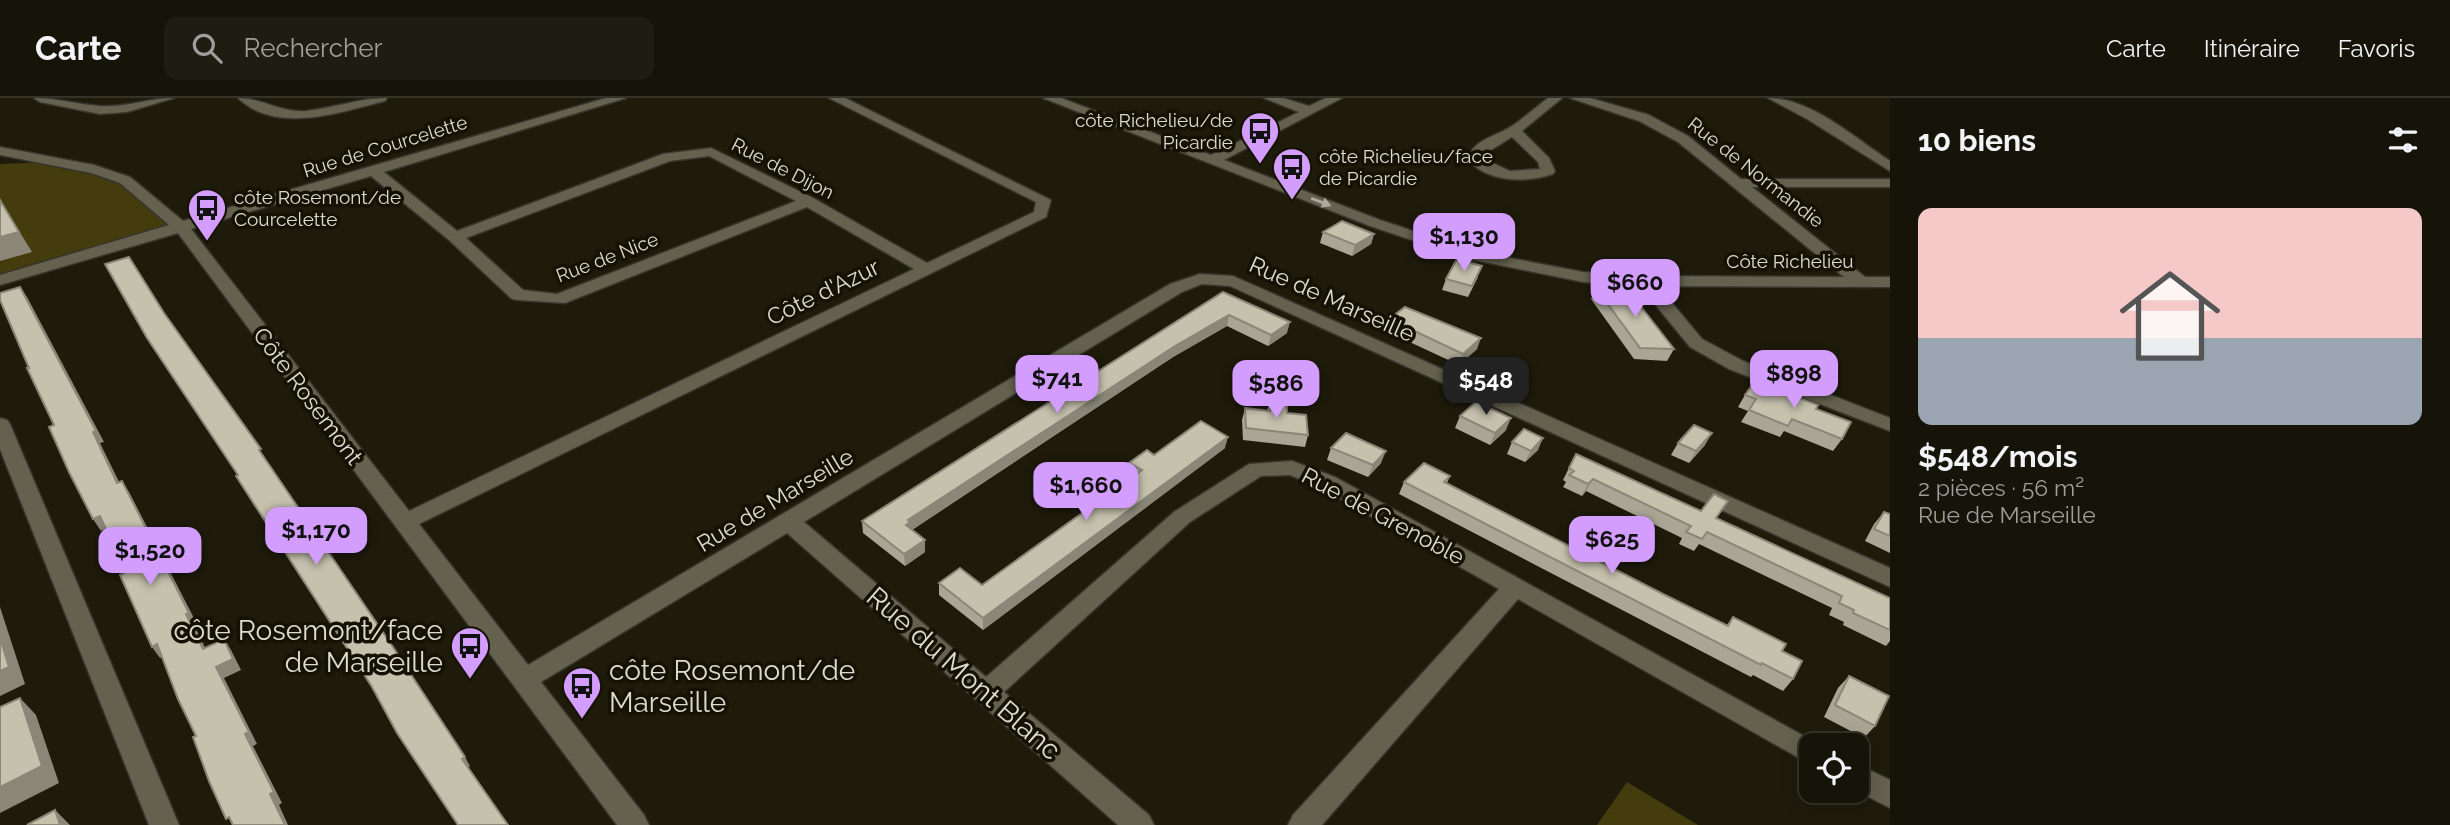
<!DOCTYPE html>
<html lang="fr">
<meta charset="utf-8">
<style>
body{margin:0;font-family:Raleway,sans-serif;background:#1f1d12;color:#f1f3f6;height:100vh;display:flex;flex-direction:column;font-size:26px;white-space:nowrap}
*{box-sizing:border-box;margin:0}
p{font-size:23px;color:#9e9e9c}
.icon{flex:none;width:38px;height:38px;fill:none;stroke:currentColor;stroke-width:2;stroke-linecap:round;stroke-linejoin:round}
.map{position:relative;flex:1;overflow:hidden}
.drawer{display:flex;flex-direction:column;background:#161408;width:560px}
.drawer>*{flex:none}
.buttons{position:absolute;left:1799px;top:635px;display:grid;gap:14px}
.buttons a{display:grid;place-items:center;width:70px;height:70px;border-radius:14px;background:#161408;box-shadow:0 4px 18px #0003,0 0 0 2px #353329;font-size:35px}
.price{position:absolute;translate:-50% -60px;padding:0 16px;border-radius:14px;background:#d29dfd;color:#111;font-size:23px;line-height:46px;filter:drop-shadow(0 2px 4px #0008)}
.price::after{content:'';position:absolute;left:50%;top:42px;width:21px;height:16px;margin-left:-10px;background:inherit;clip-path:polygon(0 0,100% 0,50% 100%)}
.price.active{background:#222;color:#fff}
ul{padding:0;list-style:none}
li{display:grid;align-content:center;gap:14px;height:371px;padding:0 28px}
li span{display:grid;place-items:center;height:217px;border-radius:14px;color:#555}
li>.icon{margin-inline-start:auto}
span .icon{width:126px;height:126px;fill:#fffc;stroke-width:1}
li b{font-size:30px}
h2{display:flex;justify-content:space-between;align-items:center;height:84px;padding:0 28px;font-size:30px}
header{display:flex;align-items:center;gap:42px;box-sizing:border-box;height:98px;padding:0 35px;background:#161408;border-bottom:2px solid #353329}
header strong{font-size:33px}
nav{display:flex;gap:38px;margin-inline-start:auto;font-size:24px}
.search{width:490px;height:63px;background:#1f1d12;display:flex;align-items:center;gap:18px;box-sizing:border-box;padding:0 24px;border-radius:14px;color:#9e9e9c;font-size:26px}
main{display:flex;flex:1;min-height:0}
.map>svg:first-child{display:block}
</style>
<header>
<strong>Carte</strong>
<div class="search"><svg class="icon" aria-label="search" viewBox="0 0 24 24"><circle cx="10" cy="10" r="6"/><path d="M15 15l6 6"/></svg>Rechercher</div>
<nav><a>Carte</a><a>Itinéraire</a><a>Favoris</a></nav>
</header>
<main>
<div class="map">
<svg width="1890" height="727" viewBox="0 0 1890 727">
<rect width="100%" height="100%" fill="#1e1b0b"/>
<g fill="#453c0e">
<path d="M48,64l41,8 31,11 64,49 -184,55v-121z"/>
<path d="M1627,684l71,43h-101z"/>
</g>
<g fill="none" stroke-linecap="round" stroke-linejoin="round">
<g stroke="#37352e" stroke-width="3">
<g id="minor">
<path d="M34,0c22,0 42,6 65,8 25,2 50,-8 75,-8l-47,14 -27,2 -60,-12z"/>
<path d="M238,0c24,0 43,15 68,13 28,-3 53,-13 81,-13l-2,3c-44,11 -109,34 -147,-3z"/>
<path d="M606,0h20l-242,74 73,59 206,-77 48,-6 102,50 114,65 107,-51 2,-10 -207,-104h16l206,102 -5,17 -627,307 109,141 642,-381 30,-10 33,2 657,292v19l-660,-301 -28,-2 -20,8 -378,230 182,155 188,-165 75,-48 43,-3 43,16 487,269h-11v17l-10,-4 -283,-160 -196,226h-34l5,-10 206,-226 -180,-102 -29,-12 -29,1 -71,46 -186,170 145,123 5,10h-36l-331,-292 -246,149 103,133 5,10h-32l-439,-592 -178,52v-10l169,-50 -49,-42 -29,-10 -91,-18v-8l94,18 36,12 53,44zM709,58l87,45 -239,93 -34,-4 -57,-52 204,-77zM371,78l78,64 63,59 6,1 47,3 242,-96 107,62 -505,242 -218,-282z"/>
<path d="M1043,0h18l150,57 88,-43 -35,-14h19l26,8 17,-8h16l-118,62 156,60 94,31 109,21 50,3 8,-4 9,5 194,1 -166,-135 -39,-21 -69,-23h20l59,17 39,21 53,43h149v8h-138l113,90h25v10l-232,-1 44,53 41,22 147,57v13l-161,-62 -39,-22 -50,-61 -57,-4 -118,-24 -95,-32z"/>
<path d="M1548,0h14l-40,33 27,27 6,13 -2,3c-27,9 -64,9 -85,-14 3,-20 29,-24 44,-34 12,-8 24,-19 36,-28zM1512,39l26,25 2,7 -30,2 -28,-13 1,-3z"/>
<path d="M1768,0c43,0 87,40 122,63v10l-83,-52z"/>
<path d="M0,320l7,2 3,4 169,401h-30l-149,-376z"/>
<path d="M1857,666l33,16v28l-33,-17z"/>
</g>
</g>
<use href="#minor" fill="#64614f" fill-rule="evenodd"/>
</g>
<g fill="#a9a695">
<path d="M1323,134l51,2 -3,10 -19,12 -32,-13z"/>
<path d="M1478,179l-10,20 -26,-7 4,-11z"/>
<path d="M1596,190l78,61 -7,12 -33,-2 -43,-60z"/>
<path d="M1223,194l64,41 -19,13 -41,-20 -54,31 -261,173 13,10v12l-20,14 -42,-33 -1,-12z"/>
<path d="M1389,221l88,30 -18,16 -73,-34z"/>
<path d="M1745,297l71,14 26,30 -9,12 -49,-20 -4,6 -39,-15 7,-11 -10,-4z"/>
<path d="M1270,303l17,12 21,22 -3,12 -62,-7 -1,-20 3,-12 22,3z"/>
<path d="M1460,318l46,14 -16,15 -35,-17z"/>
<path d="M1512,344l26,8 -13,12 -18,-8z"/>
<path d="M1678,345l27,2 -16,18 -18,-8z"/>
<path d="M1225,350l-242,182 -44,-35v-12l43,2 151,-107 -5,-3 1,-12 25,-8z"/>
<path d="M1331,350l50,15 -13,14 -41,-17z"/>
<path d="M1576,356l314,144v43l-4,5 -43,-21 1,-3 -15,-7 3,-7 -133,-64 -5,7 -15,-7 3,-6 -96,-47 -4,5 -19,-9 3,-5 -3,-2z"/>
<path d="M1450,378l-3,7 216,111 64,31 6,-8 49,34 11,28 -10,12 -30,-16 -2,2 -352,-183 5,-12z"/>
<path d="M1884,414l6,2v39l-25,-12 9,-17z"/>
<path d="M1849,578l26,50 -11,12 -40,-21 14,-29z"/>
</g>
<g fill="#8a8779">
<path d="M0,102l32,52 -32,9z"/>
<path d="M1374,136l-3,10 -19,12 3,-11z"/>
<path d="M20,189l7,10 77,145 -4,1 25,51 -8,-11z"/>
<path d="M1229,217l-2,11 -54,31 -263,174 -4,-6 2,-5 267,-174z"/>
<path d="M1290,224l-3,11 -19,13 3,-11z"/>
<path d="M1481,240l-4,11 -18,16 4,-11z"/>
<path d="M1511,320l-5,12 -16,15 5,-12z"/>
<path d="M1712,335l-7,12 -16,18 7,-12z"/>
<path d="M1228,339l-3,11 -242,182v-12z"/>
<path d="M1543,340l-5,12 -13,12 6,-11z"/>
<path d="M1386,353l-5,12 -13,14 5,-12z"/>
<path d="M1593,381l-7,12 -4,5 6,-12z"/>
<path d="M122,383l7,11 68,132 -3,1 17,35 -8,-11z"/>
<path d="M100,418l8,12 -7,3 -8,-12z"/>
<path d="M925,442v12l-20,14 -1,-12z"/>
<path d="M0,509l25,77 -25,12z"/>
<path d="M224,541l7,11 10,20 -17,8 33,66 -4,2 29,57 -3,2 9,20h-3l-15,-31 -54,-127z"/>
<path d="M157,546l9,11 -6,3 -8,-11z"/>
<path d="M20,600l16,17 23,68 -59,30v-26z"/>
<path d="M465,659l5,9 -3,2 -5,-9z"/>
<path d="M55,712l15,15h-10z"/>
</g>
<g fill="#c5c1ad" stroke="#8a8779" stroke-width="2">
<path d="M0,102l19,32 -19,5z"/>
<path d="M1342,123l32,13 -19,11 -32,-13z"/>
<path d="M129,159l35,56 97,136 -2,1 134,197 72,110 -3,2 46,66h-50l-61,-92 -25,-46 -136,-211 2,-1 -91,-137 -42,-74z"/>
<path d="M1457,161l25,7 -10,20 -26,-7z"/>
<path d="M20,189l76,144 -3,1 24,51 5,-2 67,132 -3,1 17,35 21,-10 9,20 -17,8 33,65 -4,2 29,58 -4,2 15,31h-52l-4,-8 -3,2 -17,-38 -16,-44 3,-1 -18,-37 -21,-55 -5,3 -32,-72 6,-3 -26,-56 -7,3 -24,-47 -20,-45 5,-2 -27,-57h2l-29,-68v-7z"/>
<path d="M1596,190l31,1 47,60 -34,-1z"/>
<path d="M1223,194l67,30 -19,13 -42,-20 -54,31 -267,174 2,2 -4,3 19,15 -21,14 -42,-33z"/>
<path d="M1405,209l76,31 -18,16 -74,-35z"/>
<path d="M1755,283l63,24 -2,4 35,13 -9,17 -50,-20 -4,7 -39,-16 7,-11 -11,-4z"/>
<path d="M1270,303l17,2v10l19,2 2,20 -62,-7 -1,-20 25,3z"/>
<path d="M1476,304l35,16 -16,15 -35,-17z"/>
<path d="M1201,323l27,16 -245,181 -44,-35 21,-15 22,17 160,-115 -13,-7 18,-13 7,5z"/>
<path d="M1694,327l18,8 -16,18 -18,-8z"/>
<path d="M1524,331l19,9 -12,13 -19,-9z"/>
<path d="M1346,335l40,18 -13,14 -42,-17z"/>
<path d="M1576,356l125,57 13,-17 14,7 -12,17 174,80v32l-37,-17 1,-3 -15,-7 3,-7 -135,-64 -5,7 -16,-7 5,-6 -98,-47 -5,5 -19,-9 5,-4 -5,-3z"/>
<path d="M1424,365l26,13 -6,6 219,112 65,32 5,-9 53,27 -4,7 20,10 -9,18 -31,-16 -1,2 -357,-183z"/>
<path d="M1884,414l6,2v22l-16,-7z"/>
<path d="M0,540l9,29 -9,4z"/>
<path d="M1849,578l40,20 -14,30 -40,-21z"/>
<path d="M20,600l22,68 -42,21v-80z"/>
<path d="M55,712l5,15h-33z"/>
</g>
<defs><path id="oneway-solid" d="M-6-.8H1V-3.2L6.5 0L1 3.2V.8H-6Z" transform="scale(1.75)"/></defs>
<use fill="#adaa9d" href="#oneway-solid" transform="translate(1321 104) rotate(21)"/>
<defs>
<g id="bus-pin" transform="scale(2.0125)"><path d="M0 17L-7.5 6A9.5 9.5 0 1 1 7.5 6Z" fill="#d29dfd" stroke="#151204"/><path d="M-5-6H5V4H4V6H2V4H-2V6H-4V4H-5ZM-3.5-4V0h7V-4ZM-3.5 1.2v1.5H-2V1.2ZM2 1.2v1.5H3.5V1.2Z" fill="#111"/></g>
</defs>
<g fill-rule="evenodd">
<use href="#bus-pin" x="1260" y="33"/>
<use href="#bus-pin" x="1292" y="69"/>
<use href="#bus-pin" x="207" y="110"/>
<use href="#bus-pin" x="470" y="548"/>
<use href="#bus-pin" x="582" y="588"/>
</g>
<g text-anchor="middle" stroke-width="7" stroke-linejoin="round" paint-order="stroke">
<g font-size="19" fill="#dddbd1" stroke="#151204" text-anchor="start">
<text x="1233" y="29" text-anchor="end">côte Richelieu/de<tspan x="1233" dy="22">Picardie</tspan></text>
<text x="1319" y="65">côte Richelieu/face<tspan x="1319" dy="22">de Picardie</tspan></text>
<text x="234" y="106">côte Rosemont/de<tspan x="234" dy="22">Courcelette</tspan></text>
</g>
<g font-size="19" fill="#dddbd1" stroke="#151204">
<text transform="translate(385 48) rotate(-17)" y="7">Rue de Courcelette</text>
<text transform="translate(783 70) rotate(27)" y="7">Rue de Dijon</text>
<text transform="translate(1756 74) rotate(38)" y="7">Rue de Normandie</text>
<text transform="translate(607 159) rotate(-21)" y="7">Rue de Nice</text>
<text x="1790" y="170">Côte Richelieu</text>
</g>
<g font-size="23" fill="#dddbd1" stroke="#151204">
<text transform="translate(823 194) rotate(-26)" y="8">Côte d'Azur</text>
<text transform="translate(1332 201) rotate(24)" y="8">Rue de Marseille</text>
<text transform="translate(308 298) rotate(53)" y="8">Côte Rosemont</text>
<text transform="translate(775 402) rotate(-31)" y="8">Rue de Marseille</text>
<text transform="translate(1383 418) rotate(28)" y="8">Rue de Grenoble</text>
</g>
<g font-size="28" fill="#dddbd1" stroke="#151204" text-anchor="end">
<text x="443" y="542">côte Rosemont/face<tspan x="443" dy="32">de Marseille</tspan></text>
<text x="609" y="582" text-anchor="start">côte Rosemont/de<tspan x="609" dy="32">Marseille</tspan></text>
</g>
<g font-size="28" fill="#dddbd1" stroke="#151204">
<text transform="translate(964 575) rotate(41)" y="10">Rue du Mont Blanc</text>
</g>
</g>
</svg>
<div class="buttons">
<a><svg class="icon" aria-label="locate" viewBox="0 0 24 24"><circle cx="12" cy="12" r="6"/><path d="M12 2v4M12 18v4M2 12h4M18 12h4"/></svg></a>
</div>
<b class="price" style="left:1464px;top:175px">$1,130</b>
<b class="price" style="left:1635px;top:221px">$660</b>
<b class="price" style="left:1794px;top:312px">$898</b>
<b class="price" style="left:1057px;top:317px">$741</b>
<b class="price active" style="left:1486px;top:319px">$548</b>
<b class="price" style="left:1276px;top:322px">$586</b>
<b class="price" style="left:1086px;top:424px">$1,660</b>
<b class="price" style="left:316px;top:469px">$1,170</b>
<b class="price" style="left:1612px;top:478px">$625</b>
<b class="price" style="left:150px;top:489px">$1,520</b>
</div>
<section class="drawer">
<h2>10 biens<svg class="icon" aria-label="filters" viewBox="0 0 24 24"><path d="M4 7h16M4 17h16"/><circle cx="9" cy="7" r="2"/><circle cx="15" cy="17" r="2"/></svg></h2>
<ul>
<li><span style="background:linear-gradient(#f6c9c9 60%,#9aa5b1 0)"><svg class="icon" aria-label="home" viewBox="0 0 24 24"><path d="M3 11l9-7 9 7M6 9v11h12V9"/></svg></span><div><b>$548/mois</b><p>2 pièces · 56 m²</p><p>Rue de Marseille</p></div></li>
</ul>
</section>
</main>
